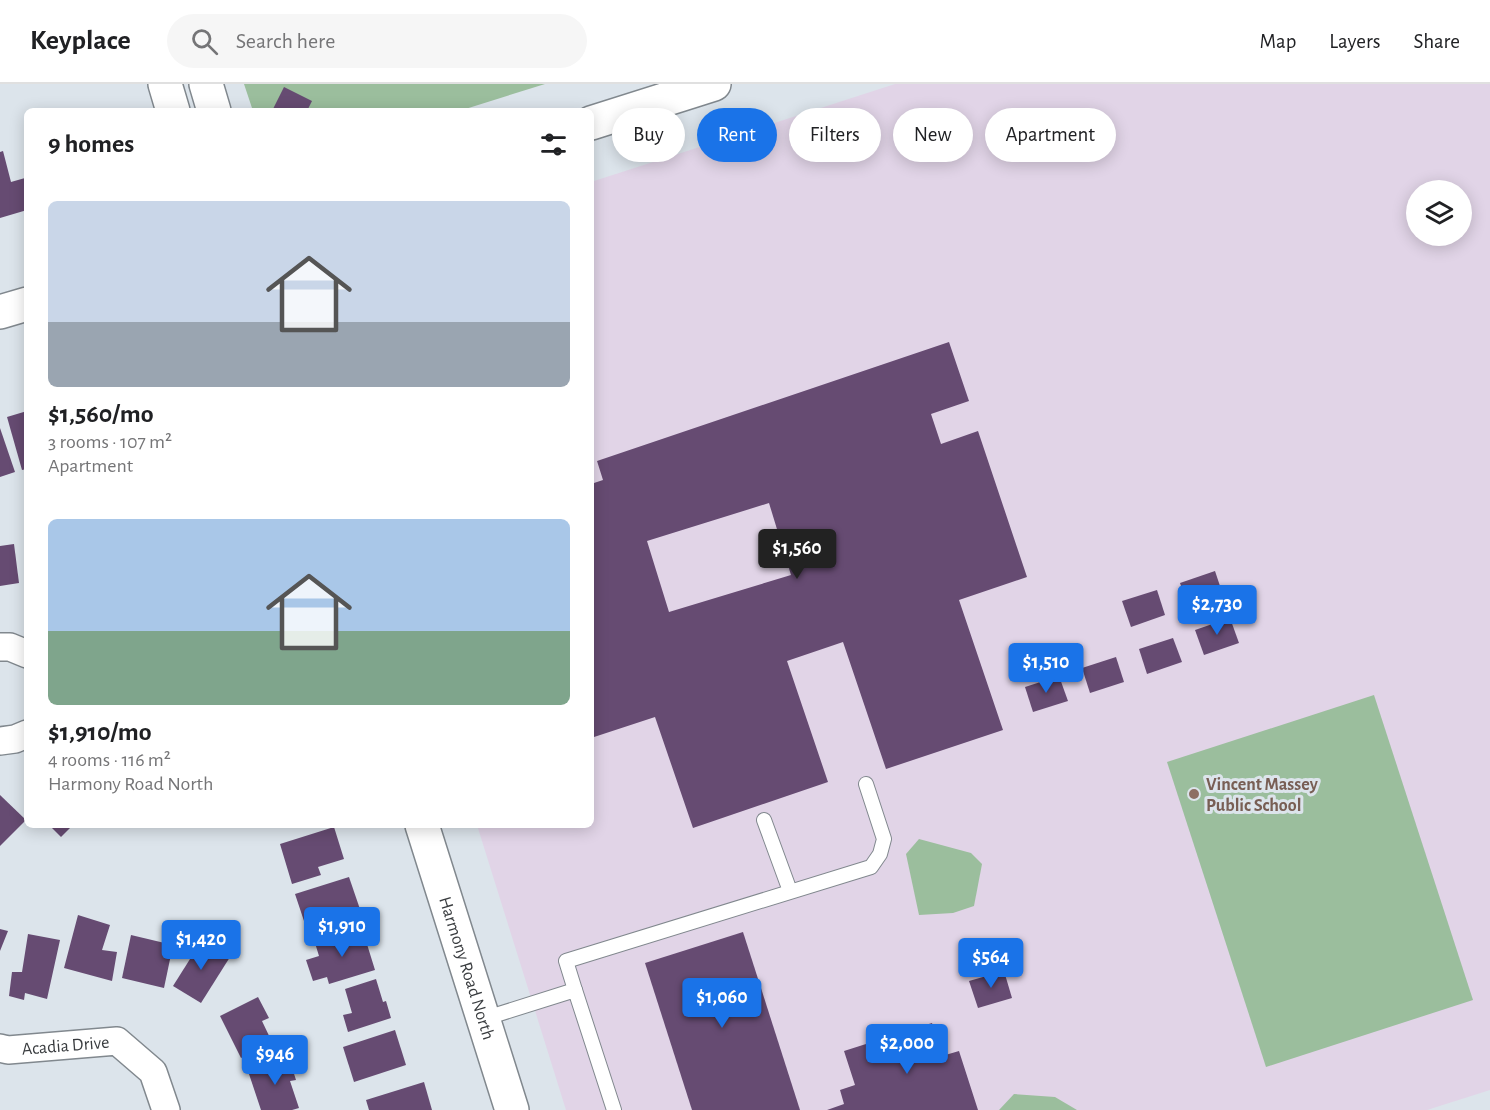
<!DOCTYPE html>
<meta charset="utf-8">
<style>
body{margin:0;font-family:"Alegreya Sans",sans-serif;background:#f6f6f6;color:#202124;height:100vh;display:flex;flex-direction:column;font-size:22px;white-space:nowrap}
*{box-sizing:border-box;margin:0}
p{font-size:20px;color:#757577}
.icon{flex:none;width:33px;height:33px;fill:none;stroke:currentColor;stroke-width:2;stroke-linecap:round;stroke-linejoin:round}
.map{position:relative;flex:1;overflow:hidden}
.details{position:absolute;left:24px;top:24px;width:570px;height:720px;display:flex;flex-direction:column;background:#fff;border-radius:9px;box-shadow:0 3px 15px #0003}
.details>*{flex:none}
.top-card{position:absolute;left:612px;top:24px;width:570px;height:54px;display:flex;gap:12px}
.buttons{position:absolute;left:1406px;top:96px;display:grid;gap:12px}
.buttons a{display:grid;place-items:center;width:66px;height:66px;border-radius:50%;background:#fff;box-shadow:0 3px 15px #0003;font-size:30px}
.price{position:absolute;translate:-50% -51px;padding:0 14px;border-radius:6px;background:#1a73e8;color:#fff;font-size:20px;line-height:39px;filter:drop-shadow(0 2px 3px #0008)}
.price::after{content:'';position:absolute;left:50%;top:36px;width:18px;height:14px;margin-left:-9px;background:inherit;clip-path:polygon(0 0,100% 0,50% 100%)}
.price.selected{background:#222;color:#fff}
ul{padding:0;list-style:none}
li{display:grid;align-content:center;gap:12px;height:318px;padding:0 24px}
li span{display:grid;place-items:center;height:186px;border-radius:9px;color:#555}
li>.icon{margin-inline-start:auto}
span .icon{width:108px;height:108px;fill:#fffc;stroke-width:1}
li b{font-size:26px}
h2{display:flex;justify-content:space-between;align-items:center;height:72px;padding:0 24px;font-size:26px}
.pill{padding:0 21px;border-radius:27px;background:#fff;box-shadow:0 3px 15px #0003;font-size:21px;line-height:54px}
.pill.selected{background:#1a73e8;color:#fff}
header{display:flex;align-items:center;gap:36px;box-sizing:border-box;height:84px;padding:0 30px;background:#fff;border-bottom:2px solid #e0e0e0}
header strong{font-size:28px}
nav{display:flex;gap:33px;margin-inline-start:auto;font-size:21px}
.search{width:420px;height:54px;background:#f6f6f6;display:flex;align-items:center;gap:15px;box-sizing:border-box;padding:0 21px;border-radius:33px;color:#757577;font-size:22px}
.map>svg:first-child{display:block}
</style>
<header>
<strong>Keyplace</strong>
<div class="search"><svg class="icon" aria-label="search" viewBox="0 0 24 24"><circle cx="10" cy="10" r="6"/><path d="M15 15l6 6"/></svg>Search here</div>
<nav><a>Map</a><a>Layers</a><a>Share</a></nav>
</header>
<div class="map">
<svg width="1490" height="1026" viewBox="0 0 1490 1026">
<rect width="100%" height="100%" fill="#dce4eb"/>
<path fill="#e1d4e7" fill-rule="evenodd" d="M895,0h595v1006l-63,20h-861l-89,-285h114v-643zM1416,106h45v46h-45z"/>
<g fill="#9bbe9d">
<path d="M244,0h301l-86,27h-206z"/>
<path d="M1374,611l99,305 -207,67 -99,-305z"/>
<path d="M919,755l52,14 11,11 -8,42 -21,7 -34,2 -13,-61z"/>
<path d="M1014,1010l41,3 22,13h-78z"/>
</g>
<g fill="#664b72" fill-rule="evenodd">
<path d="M284,3l28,14 -5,10h-35z"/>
<path d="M3,67l8,31 14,-4 2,5v27l-27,8v-66z"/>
<path d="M949,258l20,59 -38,13 10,30 37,-13 49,146 -68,23 44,130 -117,39 -43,-127 -56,19 41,121 -135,46 -38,-111 -64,21v-254l12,-4 -6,-19zM769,419l22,72 -122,37 -22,-71z"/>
<path d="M27,327v58l-5,1 -15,-53z"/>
<path d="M0,344l15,44 -15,5z"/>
<path d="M14,460l5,39 -19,3v-40z"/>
<path d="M1215,487l8,24 -35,12 -8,-24z"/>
<path d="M1157,506l8,25 -34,12 -9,-26z"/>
<path d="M1230,534l9,25 -35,12 -9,-25z"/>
<path d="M1173,554l9,24 -35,12 -8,-25z"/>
<path d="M1116,573l8,25 -34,11 -8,-25z"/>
<path d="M1059,592l9,25 -35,11 -8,-25z"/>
<path d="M0,711l26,25 -26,26z"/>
<path d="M49,741h24l-12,12z"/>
<path d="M334,743l10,32 -26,8 3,8 -29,9 -12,-40z"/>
<path d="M349,793l14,41 -54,18 -14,-42z"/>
<path d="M78,831l32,10 -8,25 15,2 -5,29 -48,-13z"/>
<path d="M362,844l13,42 -46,14 -2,-7 -14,4 -7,-21 13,-4 -4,-13z"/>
<path d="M0,845l8,2 -8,20z"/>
<path d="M743,848l57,178h-108l-47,-147z"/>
<path d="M28,850l32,6 -13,59 -22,-6 -1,7 -15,-4 3,-24h10z"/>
<path d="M131,851l42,10 -9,43 -42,-10z"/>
<path d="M202,856l28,17 -29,46 -28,-17z"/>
<path d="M1004,887l8,27 -34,10 -9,-27z"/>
<path d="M376,895l7,23 3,-1 5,17 -43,14 -5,-17 9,-2 -7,-24z"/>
<path d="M258,913l11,21 -7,3 10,21 -31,16 -21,-42z"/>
<path d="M932,939l10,33 17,-5 19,59h-151l17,-6 -4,-14 15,-5 -11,-34z"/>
<path d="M395,946l11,35 -52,17 -11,-35z"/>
<path d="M289,974l7,22 -6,1 9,27 -7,2h-31l-13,-39z"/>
<path d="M424,998l8,28h-63l-3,-10z"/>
</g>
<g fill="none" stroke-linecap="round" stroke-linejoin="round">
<g stroke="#81888e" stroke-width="16">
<g id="service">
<path d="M764,736l26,71"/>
<path d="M575,906l-9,-29 305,-94 9,-13 4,-15 -18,-55"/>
<path d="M483,935l92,-29 39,120"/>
</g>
</g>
<g stroke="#81888e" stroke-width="30">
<g id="minor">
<path d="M0,563h10l17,7"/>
<path d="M0,657l15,-2 12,-5"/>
<path id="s1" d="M0,964l8,2 109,-9 36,31 13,38"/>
</g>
</g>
<g stroke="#81888e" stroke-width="36">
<g id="secondary">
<path d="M165,0l8,27"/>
<path d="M206,0l8,27"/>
<path d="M591,39l123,-39"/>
<path d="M0,228l27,-8"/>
<path id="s2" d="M422,741l90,285"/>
</g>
</g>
<use href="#service" stroke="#fff" stroke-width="14"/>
<use href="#minor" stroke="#fff" stroke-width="27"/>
<use href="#secondary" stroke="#fff" stroke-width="33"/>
</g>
<circle fill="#8d6e63" stroke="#dce4eb" stroke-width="2" cx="1194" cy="710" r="6"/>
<g text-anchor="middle" stroke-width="6" stroke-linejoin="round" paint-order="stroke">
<g font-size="18" font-weight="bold" fill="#785e54" stroke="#dce4eb" text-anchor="start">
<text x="1206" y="706">Vincent Massey<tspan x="1206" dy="21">Public School</tspan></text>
</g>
<g font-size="18" fill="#393c3f" stroke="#dce4eb">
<text dy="6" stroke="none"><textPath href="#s2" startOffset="150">Harmony Road North</textPath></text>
<text dy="6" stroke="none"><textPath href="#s1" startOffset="66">Acadia Drive</textPath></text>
</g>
</g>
</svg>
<div class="buttons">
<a><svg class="icon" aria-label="layers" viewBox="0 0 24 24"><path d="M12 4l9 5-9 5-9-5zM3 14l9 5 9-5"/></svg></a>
</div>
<b class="price selected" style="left:797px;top:496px">$1,560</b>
<b class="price" style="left:1217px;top:552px">$2,730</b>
<b class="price" style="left:1046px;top:610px">$1,510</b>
<b class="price" style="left:342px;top:874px">$1,910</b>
<b class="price" style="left:201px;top:887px">$1,420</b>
<b class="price" style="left:991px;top:905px">$564</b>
<b class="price" style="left:722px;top:945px">$1,060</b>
<b class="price" style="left:907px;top:991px">$2,000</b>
<b class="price" style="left:275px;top:1002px">$946</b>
<div class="top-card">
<a class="pill">Buy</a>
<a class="pill selected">Rent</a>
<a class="pill">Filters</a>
<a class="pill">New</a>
<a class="pill">Apartment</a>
</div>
<section class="details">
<h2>9 homes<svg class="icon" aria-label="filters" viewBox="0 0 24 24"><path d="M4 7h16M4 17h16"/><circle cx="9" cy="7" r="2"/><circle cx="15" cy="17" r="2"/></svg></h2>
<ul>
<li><span style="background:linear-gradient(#c9d6e8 65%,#9aa5b1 0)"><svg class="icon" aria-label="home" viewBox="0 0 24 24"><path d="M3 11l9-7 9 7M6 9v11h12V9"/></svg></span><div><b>$1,560/mo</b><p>3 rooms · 107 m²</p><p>Apartment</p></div></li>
<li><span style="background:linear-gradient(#a9c7e8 60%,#7fa58c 0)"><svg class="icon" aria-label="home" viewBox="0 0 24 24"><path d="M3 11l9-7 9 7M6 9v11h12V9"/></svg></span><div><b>$1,910/mo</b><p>4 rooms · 116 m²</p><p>Harmony Road North</p></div></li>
</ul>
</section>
</div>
